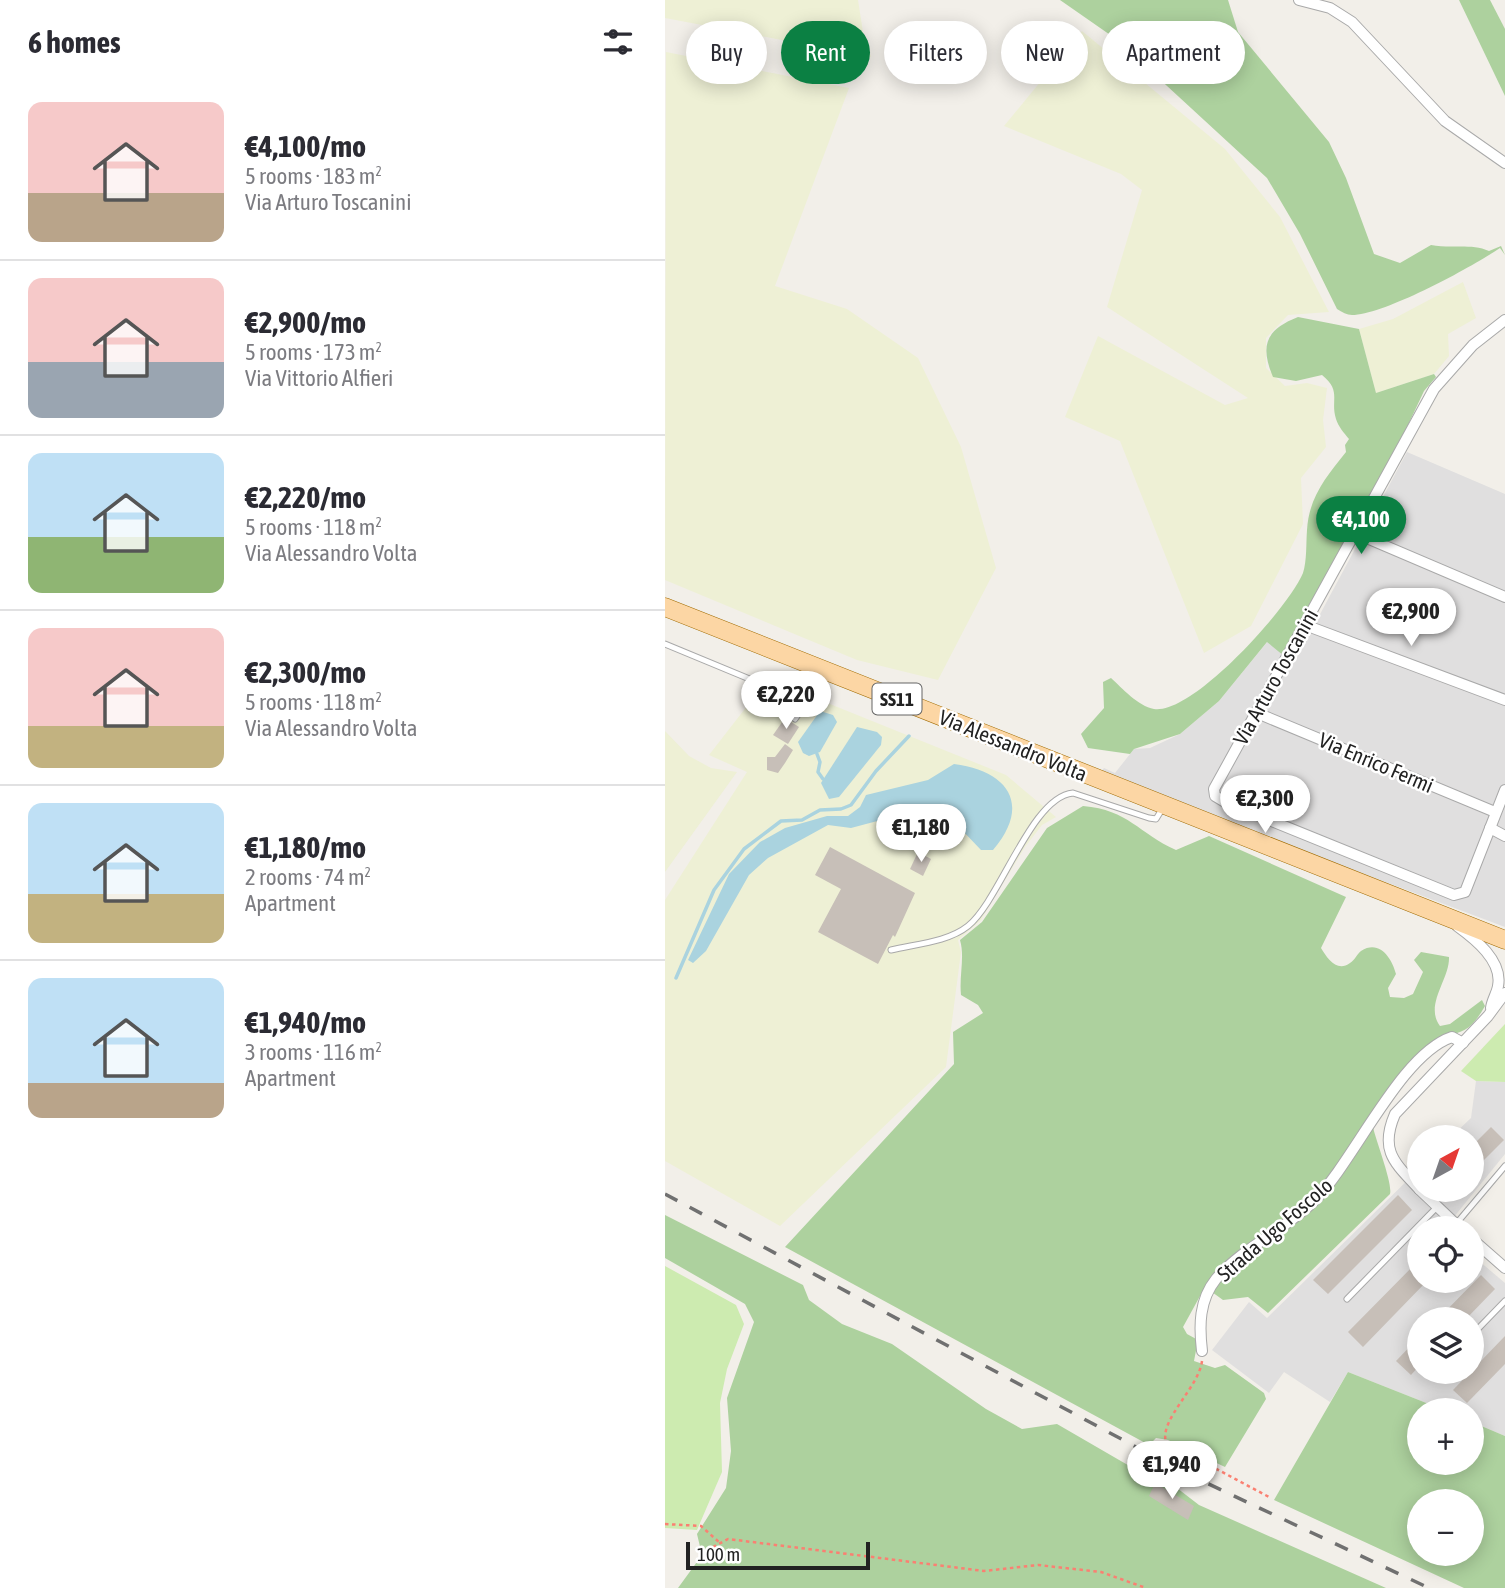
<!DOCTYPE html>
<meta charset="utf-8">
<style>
body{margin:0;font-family:"Asap Condensed",sans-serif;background:#f7f7f7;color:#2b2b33;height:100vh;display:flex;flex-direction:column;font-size:26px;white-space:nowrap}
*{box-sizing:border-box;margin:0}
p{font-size:23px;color:#7c7c81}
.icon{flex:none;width:38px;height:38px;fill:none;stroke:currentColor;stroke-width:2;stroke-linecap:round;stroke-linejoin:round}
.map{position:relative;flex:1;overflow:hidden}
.side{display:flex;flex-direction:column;background:#fff;width:665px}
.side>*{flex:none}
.hud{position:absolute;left:21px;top:21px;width:665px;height:63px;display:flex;gap:14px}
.needle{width:46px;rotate:40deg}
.buttons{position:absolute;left:742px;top:1125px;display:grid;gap:14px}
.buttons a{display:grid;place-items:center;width:77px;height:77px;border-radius:50%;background:#fff;box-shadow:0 4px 18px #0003;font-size:35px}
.scale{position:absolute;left:21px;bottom:18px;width:184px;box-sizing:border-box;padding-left:7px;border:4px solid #222;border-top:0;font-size:19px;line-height:24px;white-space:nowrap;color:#222;-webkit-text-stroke:5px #fff;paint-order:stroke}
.price{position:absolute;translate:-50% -60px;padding:0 16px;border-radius:24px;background:#fff;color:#222;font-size:23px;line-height:46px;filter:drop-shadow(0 2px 4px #0008)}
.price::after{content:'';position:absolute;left:50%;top:42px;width:21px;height:16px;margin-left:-10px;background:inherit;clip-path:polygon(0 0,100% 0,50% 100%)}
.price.current{background:#0b8043;color:#fff}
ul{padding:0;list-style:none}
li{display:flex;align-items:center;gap:21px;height:175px;padding:0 28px}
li+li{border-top:2px solid #e1e1e2}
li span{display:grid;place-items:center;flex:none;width:196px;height:140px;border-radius:14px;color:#555}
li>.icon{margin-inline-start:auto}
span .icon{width:84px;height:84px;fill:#fffc;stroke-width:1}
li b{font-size:30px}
h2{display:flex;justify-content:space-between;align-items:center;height:84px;padding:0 28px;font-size:30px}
.tag{padding:0 24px;border-radius:32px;background:#fff;box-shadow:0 4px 18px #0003;font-size:24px;line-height:63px}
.tag.current{background:#0b8043;color:#fff}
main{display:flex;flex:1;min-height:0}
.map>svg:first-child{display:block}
</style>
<main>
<section class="side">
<h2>6 homes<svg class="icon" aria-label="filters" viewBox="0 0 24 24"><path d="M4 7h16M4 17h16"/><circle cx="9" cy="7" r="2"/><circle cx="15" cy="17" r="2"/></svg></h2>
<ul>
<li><span style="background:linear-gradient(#f6c9c9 65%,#b9a48a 0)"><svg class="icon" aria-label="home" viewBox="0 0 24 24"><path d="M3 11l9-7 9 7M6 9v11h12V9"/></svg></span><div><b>€4,100/mo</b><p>5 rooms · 183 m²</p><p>Via Arturo Toscanini</p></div></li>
<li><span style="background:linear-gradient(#f6c9c9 60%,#9aa5b1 0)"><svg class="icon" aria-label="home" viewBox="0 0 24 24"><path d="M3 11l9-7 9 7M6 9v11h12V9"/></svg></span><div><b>€2,900/mo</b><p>5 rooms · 173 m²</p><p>Via Vittorio Alfieri</p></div></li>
<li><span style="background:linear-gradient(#bfe0f5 60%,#8fb573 0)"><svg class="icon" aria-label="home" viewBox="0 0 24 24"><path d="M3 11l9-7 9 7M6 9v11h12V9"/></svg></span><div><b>€2,220/mo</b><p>5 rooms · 118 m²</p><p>Via Alessandro Volta</p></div></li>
<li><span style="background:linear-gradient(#f6c9c9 70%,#c2b280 0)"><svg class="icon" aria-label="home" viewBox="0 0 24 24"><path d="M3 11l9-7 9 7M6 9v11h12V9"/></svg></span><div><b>€2,300/mo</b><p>5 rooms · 118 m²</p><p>Via Alessandro Volta</p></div></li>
<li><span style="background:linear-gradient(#bfe0f5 65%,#c2b280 0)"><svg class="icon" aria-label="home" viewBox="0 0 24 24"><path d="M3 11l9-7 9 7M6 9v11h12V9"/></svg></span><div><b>€1,180/mo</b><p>2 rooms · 74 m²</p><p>Apartment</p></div></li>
<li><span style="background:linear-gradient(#bfe0f5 75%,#b9a48a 0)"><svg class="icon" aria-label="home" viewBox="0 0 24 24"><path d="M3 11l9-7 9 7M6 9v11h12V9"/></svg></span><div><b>€1,940/mo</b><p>3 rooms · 116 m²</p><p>Apartment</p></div></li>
</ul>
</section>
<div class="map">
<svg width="840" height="1588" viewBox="0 0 840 1588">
<rect width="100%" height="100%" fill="#f2efe9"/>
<g fill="#e0dfdf" fill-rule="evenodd">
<path d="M742,452l98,42v433l-406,-153 5,-6 11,5 19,-24 16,-1 30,-14 39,-33 49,-60 16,15 12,3z"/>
<path d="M811,1081l29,1v72l-60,74h-26v53h53v-26l33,28v153l-33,-14v-12h-28l-96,-38 -18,30 -46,-30 -15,21 -57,-43 37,-48 18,16 152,-149v21h53v-52l-21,-1 20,-19zM754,1320h53v52h-53z"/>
</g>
<g fill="#eef0d5">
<path d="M0,0h193l5,32 8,25 -206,-39z"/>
<path d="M417,31l143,118 55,68 49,95 -41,3 -22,23v30l19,18 22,-3 20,5 -4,32 3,27 -25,31 2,46 -52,102 -47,27 -84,-212 -55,-24 33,-81 127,69 23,-7 -141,-91 35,-117 -21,-16 -117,-48z"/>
<path d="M1,52l183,36 -74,198 72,23 71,49 43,89 35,121 -58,112 -81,-20 -192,-80z"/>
<path d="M798,282l13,36 -28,16 1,22 -15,18 -58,19 -17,-64 34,-10z"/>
<path d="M103,679l238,96 50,42 -14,8 -17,22 -44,73 -23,20 3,12 -15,115 -166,159 -115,-65v-261l82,-128 -38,-17z"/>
<path d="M0,731l24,25 22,12 26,4 -72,100z"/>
</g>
<g fill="#cdebb0">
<path d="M840,1024v58l-29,-1 -15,-10z"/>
<path d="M0,1266l71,39 8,19 -17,45 -7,34 2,69 -25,58 -32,-2z"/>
</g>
<g fill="#add19e" fill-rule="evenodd">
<path d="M395,0h168l10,32 91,110 17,36 28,76 26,9 31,-18c20,4 40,-2 58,6l12,-5 4,9 -5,-7c-28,19 -116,67 -148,67 -5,0 -10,-3 -15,-6l-37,-75 -33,-56 -151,-139z"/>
<path d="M794,0h31l15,29v67z"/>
<path d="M633,317l61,12 17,64 58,-19 2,3 -12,14 -33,70 -107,195 -17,-14 -48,59 -39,33 -46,15 -4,5 -42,-6 -7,-14 23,-26 -1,-26 8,-4c11,10 27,28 43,31 39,6 135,-102 149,-136 4,-12 3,-30 4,-43 2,-33 19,-53 39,-78l-1,-7 4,-6c-5,-6 -11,-13 -13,-20 -6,-19 6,-28 -14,-44l-26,6 -23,-4c-13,-31 -8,-47 25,-60z"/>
<path d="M418,806c46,4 55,27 93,44l33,-14 137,61 -25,51c6,10 16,25 29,15 5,-3 7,-9 11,-12 19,-12 31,8 35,23l-8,14 2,9 14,1 9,-4 10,-22 -9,-12 7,-8 28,5c1,22 -25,48 -9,69l10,-2 32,-24 3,6c-11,19 -19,28 -41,29l-30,27 -41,65c3,14 20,57 17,67l-122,119 -20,-16 -25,3 -18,-13 -22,40 4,7 11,6 -4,21 21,7 10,-3 39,28 2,6 -41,68 -57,-27 -12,-2 -7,7 -364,-198 169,-183 -1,-32 30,-19 -5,-8 -17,-10c-2,-19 4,-38 -1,-55l22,-18 65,-94z"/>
<path d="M0,1215l138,70 6,15 33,24 50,20 94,65 36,20 35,-5 88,51 2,11 17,-8 35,27 187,83h-708l24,-33 -5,-21 29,-46 5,-37 -4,-53 27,-76 -9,-18 -80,-46z"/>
<path d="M683,1372l96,38h-25v53h53v-41l33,14v152h-41l-190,-88zM754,1502h53v52h-53z"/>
</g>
<g fill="#aad3df">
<path d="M155,711l13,4 4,7 -17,30 -11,4 -6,-3 -5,-11z"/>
<path d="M192,727l20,5 5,5 -1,8 -42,52 -10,2 -8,-16z"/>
<path d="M289,764c54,7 78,40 39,86h-12l-21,-22 -43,-13 -21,1 -45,12 -23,-3 -60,33 -19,17 -43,76 -13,12 -5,-3 41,-86 31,-32 25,-14 42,-12h21l12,-9 6,-12 62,-15z"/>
</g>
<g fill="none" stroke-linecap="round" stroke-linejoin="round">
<g stroke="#aad3df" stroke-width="3.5">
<path d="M152,754l3,8 -2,10 5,7"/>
<path d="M11,978l38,-88 30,-41 37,-28 21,-1 18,-10 21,-1 10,-4 25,-34 33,-35"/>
</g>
</g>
<g fill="#c7bfb8">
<path d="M120,718l14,9 -11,17 -15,-9z"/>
<path d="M120,744l8,6 -8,13 -7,10 -11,-3v-13h8z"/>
<path d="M165,847l85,46 -20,44 -2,-2 -15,29 -60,-32 23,-43 -26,-14z"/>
<path d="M253,852l13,7 -8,17 -13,-7z"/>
<path d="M826,1127l13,13 -32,32v-26z"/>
<path d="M733,1195l14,15 -84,84 -15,-14z"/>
<path d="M754,1260v21h8l-64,66 -15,-15z"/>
<path d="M816,1275l14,14 -30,31h-28z"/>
<path d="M840,1336v28l-38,39 -14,-13z"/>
<path d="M754,1337v29l-8,9 -15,-14z"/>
<path d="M490,1483l39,23 -6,14 -39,-24z"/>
</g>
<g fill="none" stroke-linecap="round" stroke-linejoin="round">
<g stroke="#a9a9a9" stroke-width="7">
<g id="lane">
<path d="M0,644l135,56 4,6 -9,13"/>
<path d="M226,950c25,-6 57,-8 77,-24 33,-27 63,-129 105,-133l76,25 7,1 8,-13"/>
<path d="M791,1224l49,-58"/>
<path d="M682,1299l90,-92"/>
<path d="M807,1335l33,-34"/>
</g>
</g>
<g stroke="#a9a9a9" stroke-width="12">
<g id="street">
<path d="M634,0l31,8 22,14 93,99 60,42"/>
<path d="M840,320l-32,25 -39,44 -220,400 1,7 10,6 229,93 11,-3 40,-102"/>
<path d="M690,533l150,64"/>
<path d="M640,625l200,75"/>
<path d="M592,713l238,99"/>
<path d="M825,828l15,8"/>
<path d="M792,926c18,13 46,35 41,60 -1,7 -6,14 -7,22"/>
<path d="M754,1189c-24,-26 -40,-38 -24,-75l93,-98 17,-23"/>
<path d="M755,1190l40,38"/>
<path d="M807,1239l33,29"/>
<path d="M537,1351c-3,-25 -3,-51 14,-72 27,-32 71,-50 100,-80 39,-40 85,-145 136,-162l11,6"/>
</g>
</g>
<g stroke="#a06b00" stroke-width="19">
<path id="primary" d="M0,607l840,333"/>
</g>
<g stroke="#fa8072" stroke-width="2.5" stroke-dasharray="3.5 3.5" stroke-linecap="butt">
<path d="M537,1361c-3,26 -43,59 -36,81l103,55"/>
<path d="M0,1524l36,2 19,17"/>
<path d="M48,1547l15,-8 256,32 54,-6 63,7 45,16"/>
</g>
<use href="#lane" stroke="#fff" stroke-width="5"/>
<use href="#street" stroke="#fff" stroke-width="10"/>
<use href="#primary" stroke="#fcd6a4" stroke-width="18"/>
<path stroke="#707070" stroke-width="3.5" stroke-dasharray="14 14" stroke-linecap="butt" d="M0,1194l514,276 250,118"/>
</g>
<g text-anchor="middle" stroke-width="5" stroke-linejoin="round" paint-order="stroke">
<rect fill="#fff" stroke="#646464" stroke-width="2" x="207.5" y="683.5" width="49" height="31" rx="5"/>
<g font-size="19" font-weight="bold" fill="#222">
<text x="232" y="706">SS11</text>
</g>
<g font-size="21" fill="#222" stroke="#fff">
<text transform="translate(611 677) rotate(-61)" y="7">Via Arturo Toscanini</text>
<text transform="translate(348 746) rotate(22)" y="7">Via Alessandro Volta</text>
<text transform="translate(711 763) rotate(23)" y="7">Via Enrico Fermi</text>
<text transform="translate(610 1230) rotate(-41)" y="7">Strada Ugo Foscolo</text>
</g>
</g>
</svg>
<div class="buttons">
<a><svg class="needle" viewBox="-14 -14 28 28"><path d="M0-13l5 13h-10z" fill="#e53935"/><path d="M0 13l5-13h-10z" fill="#7c7c81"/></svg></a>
<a><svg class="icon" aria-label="locate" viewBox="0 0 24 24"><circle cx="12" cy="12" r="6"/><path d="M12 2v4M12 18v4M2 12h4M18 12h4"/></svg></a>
<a><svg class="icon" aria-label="layers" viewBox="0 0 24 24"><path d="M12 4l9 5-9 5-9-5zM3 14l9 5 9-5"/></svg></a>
<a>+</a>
<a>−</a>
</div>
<div class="scale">100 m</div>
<b class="price current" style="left:696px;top:556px">€4,100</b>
<b class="price" style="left:746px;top:648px">€2,900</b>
<b class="price" style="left:121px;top:731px">€2,220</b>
<b class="price" style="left:600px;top:835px">€2,300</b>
<b class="price" style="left:256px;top:864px">€1,180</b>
<b class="price" style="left:507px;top:1501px">€1,940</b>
<div class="hud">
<a class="tag">Buy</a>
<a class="tag current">Rent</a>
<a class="tag">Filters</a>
<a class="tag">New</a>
<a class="tag">Apartment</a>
</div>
</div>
</main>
